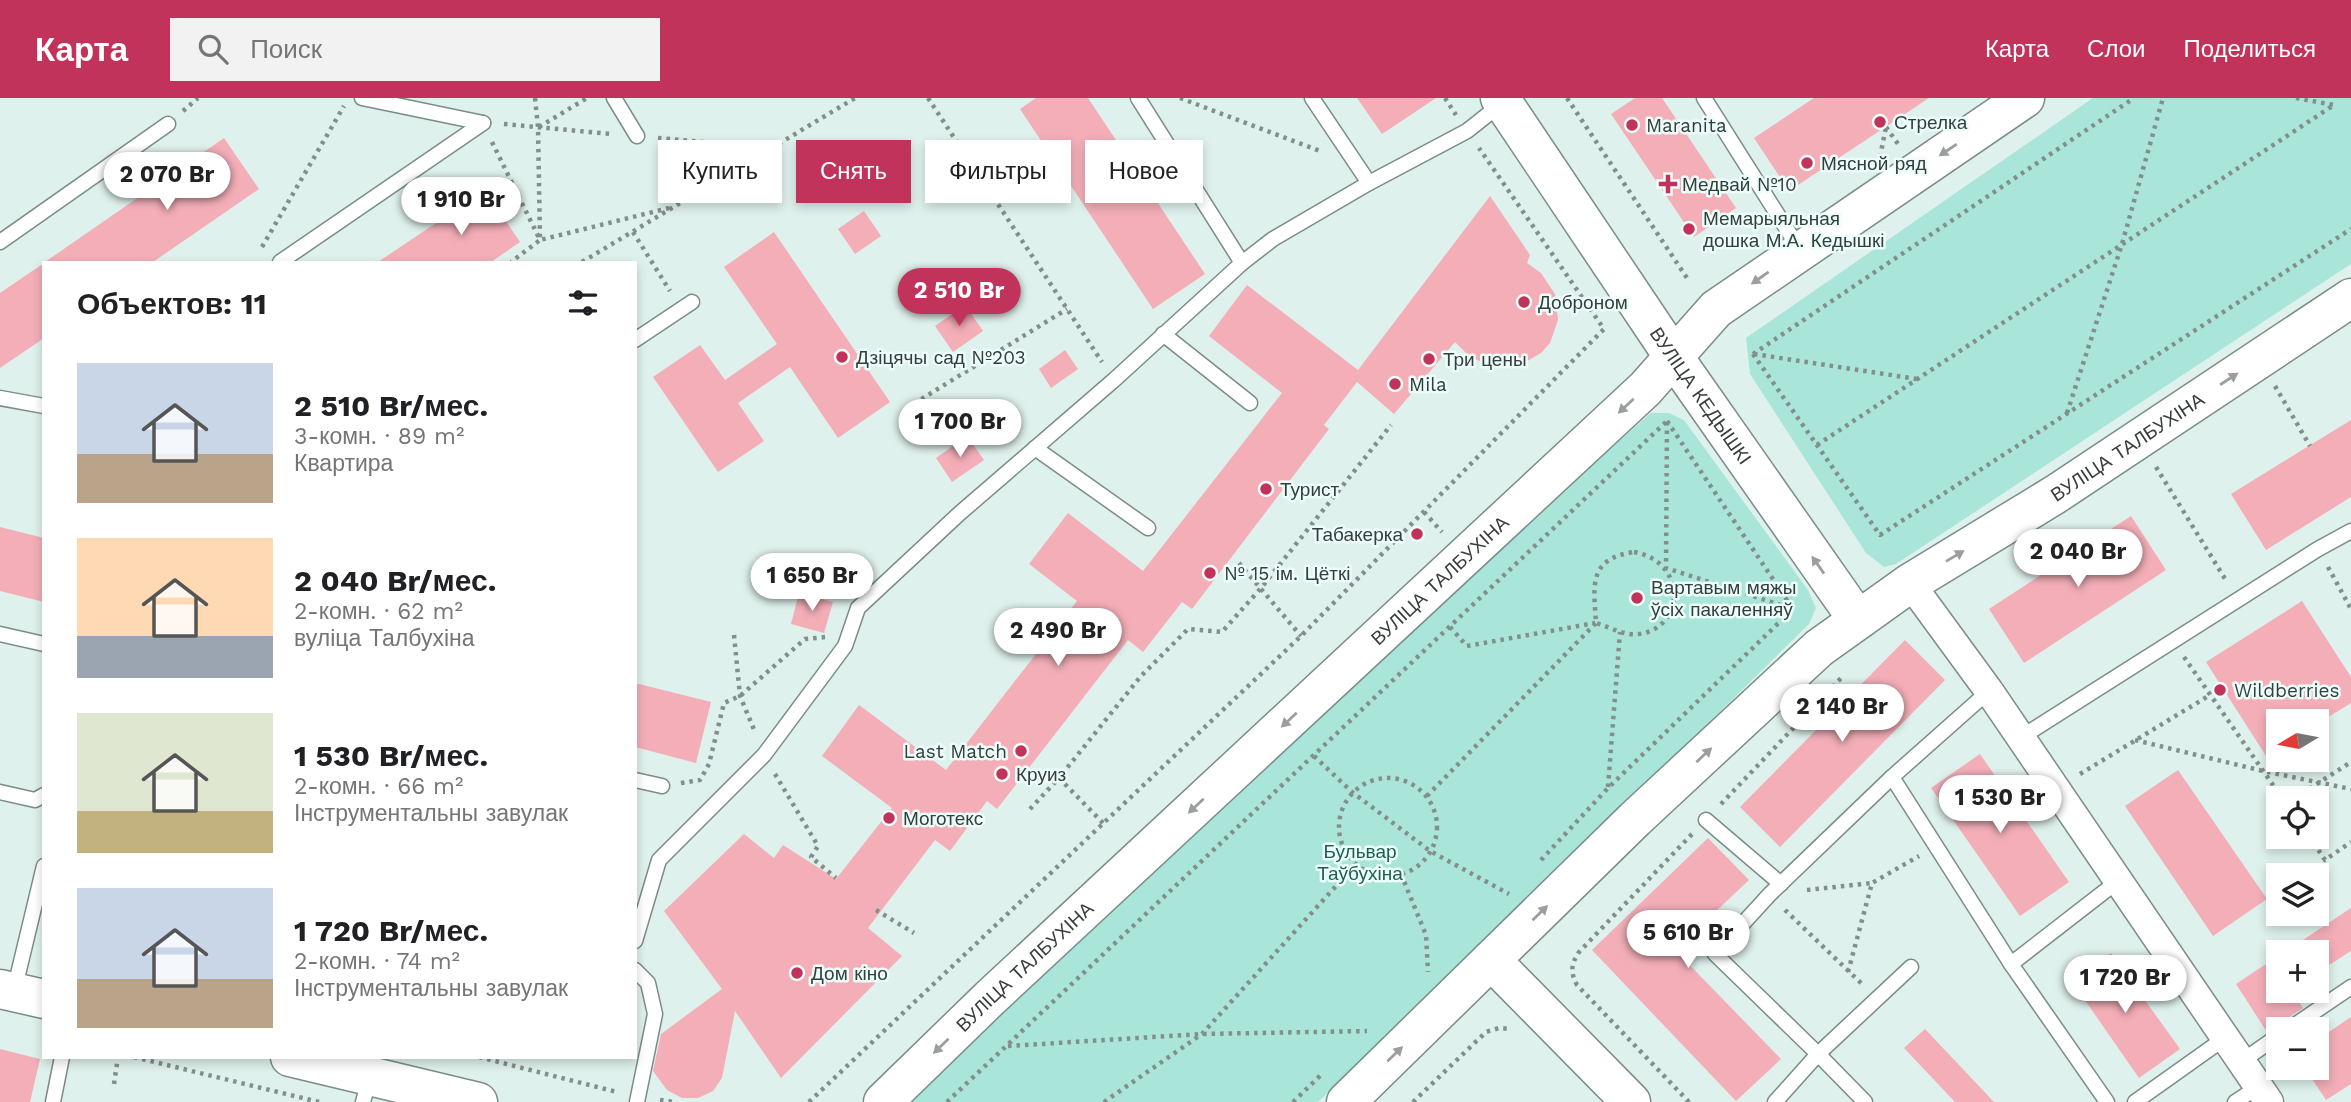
<!DOCTYPE html>
<html lang="ru">
<meta charset="utf-8">
<style>
body{margin:0;font-family:"Work Sans",sans-serif;background:#f2f2f2;color:#202124;height:100vh;display:flex;flex-direction:column;font-size:26px;white-space:nowrap}
*{box-sizing:border-box;margin:0}
p{font-size:23px;color:#757577}
.icon{flex:none;width:38px;height:38px;fill:none;stroke:currentColor;stroke-width:2;stroke-linecap:round;stroke-linejoin:round}
.map{position:relative;flex:1;overflow:hidden}
.panel{position:absolute;left:42px;top:163px;width:595px;height:798px;display:flex;flex-direction:column;background:#fff;border-radius:0px;box-shadow:0 4px 10px #0003}
.panel>*{flex:none}
.banner{position:absolute;left:658px;top:42px;width:665px;height:63px;display:flex;gap:14px}
.needle{width:46px;rotate:260deg}
.buttons{position:absolute;left:2266px;top:611px;display:grid;gap:14px}
.buttons a{display:grid;place-items:center;width:63px;height:63px;border-radius:0px;background:#fff;box-shadow:0 4px 10px #0003;font-size:35px}
.price{position:absolute;translate:-50% -60px;padding:0 16px;border-radius:24px;background:#fff;color:#222;font-size:23px;line-height:46px;filter:drop-shadow(0 2px 4px #0008)}
.price::after{content:'';position:absolute;left:50%;top:42px;width:21px;height:16px;margin-left:-10px;background:inherit;clip-path:polygon(0 0,100% 0,50% 100%)}
.price.active{background:#c2335b;color:#fff}
ul{padding:0;list-style:none}
li{display:flex;align-items:center;gap:21px;height:175px;padding:0 35px}
li span{display:grid;place-items:center;flex:none;width:196px;height:140px;border-radius:0px;color:#555}
li>.icon{margin-inline-start:auto}
span .icon{width:84px;height:84px;fill:#fffc;stroke-width:1}
li b{font-size:30px}
h2{display:flex;justify-content:space-between;align-items:center;height:84px;padding:0 35px;font-size:30px}
.chip{padding:0 24px;border-radius:0px;background:#fff;box-shadow:0 4px 10px #0003;font-size:24px;line-height:63px}
.chip.active{background:#c2335b;color:#fff}
header{display:flex;align-items:center;gap:42px;box-sizing:border-box;height:98px;padding:0 35px;background:#c2335b;color:#fff}
header strong{font-size:33px}
nav{display:flex;gap:38px;margin-inline-start:auto;font-size:24px}
.search{width:490px;height:63px;background:#f2f2f2;display:flex;align-items:center;gap:18px;box-sizing:border-box;padding:0 24px;border-radius:0px;color:#757577;font-size:26px}
.map>svg:first-child{display:block}
</style>
<header>
<strong>Карта</strong>
<div class="search"><svg class="icon" aria-label="search" viewBox="0 0 24 24"><circle cx="10" cy="10" r="6"/><path d="M15 15l6 6"/></svg>Поиск</div>
<nav><a>Карта</a><a>Слои</a><a>Поделиться</a></nav>
</header>
<div class="map">
<svg width="2351" height="1004" viewBox="0 0 2351 1004">
<rect width="100%" height="100%" fill="#dff1ec"/>
<g fill="#a9e6d9">
<path d="M2093,0h258v166l-455,300 -12,3 -18,-14 -116,-179 -4,-36z"/>
<path d="M1651,315h18l15,7 124,170 8,18 -7,16 -324,319 -167,159h-419l395,-376z"/>
</g>
<g fill="#f3aeb8">
<path d="M1036,0h52l117,176 -52,35 -133,-200z"/>
<path d="M1357,0h79l-54,36z"/>
<path d="M1635,0h27l74,110 -42,29 -83,-123z"/>
<path d="M1814,0h115l-140,93 -35,-53z"/>
<path d="M224,40l35,51 -106,73h-108z"/>
<path d="M485,92l35,52 -29,20h-113z"/>
<path d="M1490,98l40,59 -3,8 14,10 14,21 3,26 -8,23 -9,10 -22,13 -25,1 -24,-10 -15,-15 -61,72 -37,-32 -33,43 5,4 -137,180 -10,-7 -39,50 -15,-12 -131,169 -10,-8 -37,50 -15,-11 -67,88 34,28 -121,122 -46,-67 -13,67 -9,13 -15,7h-16l-15,-8 -14,-19 8,-37 61,-45 -58,-78 80,-77 30,24 9,-13 53,34 56,-71 -70,-52 37,-51 87,65 131,-169 -48,-37 39,-51 75,58 139,-178 -73,-57 38,-51 111,85z"/>
<path d="M864,113l17,25 -26,18 -17,-25z"/>
<path d="M774,134l116,170 -52,36 -48,-71 -52,36 26,38 -46,31 -65,-95 47,-32 25,35 52,-36 -53,-77z"/>
<path d="M44,165v75l-44,30v-75z"/>
<path d="M965,207l18,26 -30,21 -18,-26z"/>
<path d="M1065,252l13,19 -27,19 -12,-19z"/>
<path d="M2351,322v77l-85,53 -35,-56z"/>
<path d="M967,338l17,24 -32,22 -16,-24z"/>
<path d="M2131,418l35,54 -142,93 -35,-54z"/>
<path d="M0,429l44,11v64l-44,-11z"/>
<path d="M799,495l34,9 -9,31 -33,-9z"/>
<path d="M2302,503l49,76v26l-34,21v-3h-39v28l-12,7 -60,-94z"/>
<path d="M1905,542l40,40 -165,167 -40,-40z"/>
<path d="M635,585l76,19 -15,61 -61,-16z"/>
<path d="M1980,656l89,128 -49,34 -89,-128z"/>
<path d="M2178,672l89,129 -54,37 -88,-130z"/>
<path d="M1708,740l41,42 -74,70 106,109 -45,42 -144,-151z"/>
<path d="M2351,810v43l-34,22v-21h-32z"/>
<path d="M2111,855l69,96 -41,29 -68,-98z"/>
<path d="M2278,858v34h14l11,18 -36,24 -31,-48z"/>
<path d="M2351,919v67l-25,16 -21,-32h12v-28z"/>
<path d="M1925,931l69,73h-39l-51,-54z"/>
<path d="M0,951l40,10 -10,43h-30z"/>
</g>
<g fill="none" stroke-linecap="round" stroke-linejoin="round">
<g stroke="#7b8c88" stroke-width="17">
<g id="lane">
<path d="M362,0l121,25"/>
<path d="M614,0l23,38"/>
<path d="M1138,0l104,165"/>
<path d="M1312,0l57,85"/>
<path d="M1704,0l96,152"/>
<path d="M0,144l168,-118"/>
<path d="M280,164l203,-139"/>
<path d="M1163,236l87,69"/>
<path d="M635,242l57,-38"/>
<path d="M0,300l44,8"/>
<path d="M1035,350l113,80"/>
<path d="M0,536l44,10"/>
<path d="M2020,640l298,-189 33,-18"/>
<path d="M1892,679l97,-86"/>
<path d="M635,682l27,6"/>
<path d="M0,694l35,8 9,-5"/>
<path d="M1706,722l75,64"/>
<path d="M635,843l24,-81 105,-105 81,-109 13,-38 102,-95 154,-133 128,-117 31,-24 96,-56 98,-52 34,-27"/>
<path d="M2011,866l107,-83"/>
<path d="M1911,869l-93,87 -103,-100 55,-60 122,-117 119,187 96,138"/>
<path d="M635,872l13,13 7,31 -18,88"/>
<path d="M14,893l30,-125"/>
<path d="M2289,931l62,-42"/>
<path d="M2242,963l36,-25"/>
<path d="M53,1004l9,-45"/>
<path d="M363,1004l7,-25"/>
<path d="M1775,1004l43,-48 47,48"/>
<path d="M2135,1004l90,-64"/>
<path d="M2235,1004l23,-15"/>
</g>
</g>
<g stroke="#7b8c88" stroke-width="31">
<path id="street" d="M1910,485l79,108 280,411"/>
</g>
<g stroke="#7b8c88" stroke-width="41">
<g id="secondary">
<path id="s1" d="M1500,0l173,258 185,264"/>
<path d="M1491,862l140,142"/>
<path d="M0,891l44,10"/>
<path d="M290,959l188,45"/>
<path id="s2" d="M883,1004l107,-104 655,-609 71,-80 309,-211"/>
<path id="s3" d="M1346,1004l289,-283 184,-171 91,-65 146,-89 295,-196"/>
</g>
</g>
<g stroke="#828f8b" stroke-width="4.5" stroke-dasharray="3.5 5" stroke-linecap="butt">
<path d="M535,0l3,29 2,113 129,-32"/>
<path d="M928,0l174,264"/>
<path d="M1180,0l140,53"/>
<path d="M1445,0l11,17"/>
<path d="M1567,0l122,183"/>
<path d="M2296,0l38,7"/>
<path d="M183,13l15,-13"/>
<path d="M504,26l107,10"/>
<path d="M539,29l48,-29"/>
<path d="M1886,29l12,17"/>
<path d="M658,40l113,10"/>
<path d="M492,44l48,98 -29,22"/>
<path d="M1880,59l6,-30"/>
<path d="M633,134l37,59"/>
<path d="M262,149l82,-141"/>
<path d="M582,164l273,-164"/>
<path d="M1753,256l127,181 471,-306"/>
<path d="M1753,256l381,-256"/>
<path d="M1754,256l163,25"/>
<path d="M2275,288l35,60"/>
<path d="M907,310l160,-99"/>
<path d="M2067,315l55,-169 41,-146"/>
<path d="M1667,323l126,188"/>
<path d="M1667,324l-1,146 127,41"/>
<path d="M1817,347l517,-340"/>
<path d="M2156,369l71,115"/>
<path d="M1424,414l18,20"/>
<path d="M1634,454c54,10 51,76 5,82 -15,2 -29,-7 -43,-11 -2,-37 -9,-64 38,-71z"/>
<path d="M1239,465l62,73"/>
<path d="M2328,469l23,42"/>
<path d="M1450,529l17,19 128,-23"/>
<path d="M734,537l6,61 15,36"/>
<path d="M2184,559l98,141"/>
<path d="M2135,642l128,31 88,18"/>
<path d="M1314,658l38,36 78,59 79,43"/>
<path d="M775,676l43,72 -7,11 25,21"/>
<path d="M2080,676l130,-79"/>
<circle cx="1388" cy="729" r="49"/>
<path d="M681,685l19,-3 9,-16 15,-61 16,-7 65,-57 21,-2"/>
<path d="M1608,689l12,-155"/>
<path d="M1427,698l169,-173"/>
<path d="M2295,700l56,-36"/>
<path d="M1721,706l122,-128"/>
<path d="M1030,711l29,-31"/>
<path d="M1103,725l-44,-45 82,-102 47,-47 34,3 39,-44 130,-163"/>
<path d="M2309,738l16,24 26,-18"/>
<path d="M1541,762l67,-72 185,-179"/>
<path d="M1401,776l25,61 2,37"/>
<path d="M1807,792l65,-7"/>
<path d="M876,812l38,23"/>
<path d="M1785,812l77,74"/>
<path d="M1848,874l24,-89 47,-27"/>
<path d="M1008,948l194,-12 165,-3"/>
<path d="M134,959l185,45"/>
<path d="M479,959l138,35"/>
<path d="M114,986l4,-27"/>
<path d="M660,1002l13,2"/>
<path d="M809,1004l492,-466 303,-307 -125,-181"/>
<path d="M947,1004l720,-681"/>
<path d="M1104,1004l98,-68 153,-169"/>
<path d="M1293,1004l29,-28"/>
<path d="M1413,1004l73,-70 13,-4 12,1"/>
<path d="M1689,1004l-112,-117c-7,-13 -6,-21 2,-33l114,-119"/>
</g>
<use href="#lane" stroke="#fff" stroke-width="14"/>
<use href="#street" stroke="#fff" stroke-width="28"/>
<use href="#secondary" stroke="#fff" stroke-width="38"/>
</g>
<defs><path id="oneway-solid" d="M-6-.8H1V-3.2L6.5 0L1 3.2V.8H-6Z" transform="scale(1.75)"/></defs>
<g fill="#9a9e9e">
<use href="#oneway-solid" transform="translate(1948 52) rotate(146)"/>
<use href="#oneway-solid" transform="translate(1760 180) rotate(145)"/>
<use href="#oneway-solid" transform="translate(2229 281) rotate(-33)"/>
<use href="#oneway-solid" transform="translate(1626 308) rotate(137)"/>
<use href="#oneway-solid" transform="translate(1955 458) rotate(-31)"/>
<use href="#oneway-solid" transform="translate(1818 467) rotate(-125)"/>
<use href="#oneway-solid" transform="translate(1289 622) rotate(137)"/>
<use href="#oneway-solid" transform="translate(1704 657) rotate(-43)"/>
<use href="#oneway-solid" transform="translate(1196 708) rotate(137)"/>
<use href="#oneway-solid" transform="translate(1540 815) rotate(-44)"/>
<use href="#oneway-solid" transform="translate(941 948) rotate(136)"/>
<use href="#oneway-solid" transform="translate(1395 956) rotate(-44)"/>
</g>
<g fill="#c2335b" stroke="#ecfefa" stroke-width="2.5">
<circle cx="1880" cy="24" r="7"/>
<circle cx="1632" cy="27" r="7"/>
<circle cx="1807" cy="65" r="7"/>
<path d="M1664.5 75.5h7v7h7v7h-7v7h-7v-7h-7v-7h7z"/>
<circle cx="1689" cy="131" r="7"/>
<circle cx="1524" cy="204" r="7"/>
<circle cx="842" cy="259" r="7"/>
<circle cx="1429" cy="261" r="7"/>
<circle cx="1395" cy="286" r="7"/>
<circle cx="1266" cy="391" r="7"/>
<circle cx="1417" cy="436" r="7"/>
<circle cx="1210" cy="475" r="7"/>
<circle cx="1637" cy="500" r="7"/>
<circle cx="2220" cy="592" r="7"/>
<circle cx="1021" cy="653" r="7"/>
<circle cx="1002" cy="676" r="7"/>
<circle cx="889" cy="720" r="7"/>
<circle cx="797" cy="875" r="7"/>
</g>
<g text-anchor="middle" stroke-width="5" stroke-linejoin="round" paint-order="stroke">
<g font-size="19" fill="#363e3c" stroke="#ecfefa" text-anchor="start">
<text x="1894" y="31">Стрелка</text>
<text x="1646" y="34">Maranita</text>
<text x="1821" y="72">Мясной ряд</text>
<text x="1682" y="93">Медвай №10</text>
<text x="1703" y="127">Мемарыяльная<tspan x="1703" dy="22">дошка М.А. Кедышкі</tspan></text>
<text x="1538" y="211">Доброном</text>
<text x="856" y="266">Дзіцячы сад №203</text>
<text x="1443" y="268">Три цены</text>
<text x="1409" y="293">Mila</text>
<text x="1280" y="398">Турист</text>
<text x="1403" y="443" text-anchor="end">Табакерка</text>
<text x="1224" y="482">№ 15 ім. Цёткі</text>
<text x="1651" y="496">Вартавым мяжы<tspan x="1651" dy="22">ўсіх пакаленняў</tspan></text>
<text x="2234" y="599">Wildberries</text>
<text x="1007" y="660" text-anchor="end">Last Match</text>
<text x="1016" y="683">Круиз</text>
<text x="903" y="727">Моготекс</text>
<text x="811" y="882">Дом кіно</text>
</g>
<g font-size="19" fill="#363e3c" stroke="#ecfefa">
<text dy="7" stroke="none"><textPath href="#s1" startOffset="359">ВУЛІЦА КЕДЫШКІ</textPath></text>
<text dy="7" stroke="none"><textPath href="#s3" startOffset="1024">ВУЛІЦА ТАЛБУХІНА</textPath></text>
<text dy="7" stroke="none"><textPath href="#s2" startOffset="763">ВУЛІЦА ТАЛБУХІНА</textPath></text>
<text dy="7" stroke="none"><textPath href="#s2" startOffset="196">ВУЛІЦА ТАЛБУХІНА</textPath></text>
</g>
<g font-size="19" fill="#1d5d53" stroke="#ecfefa">
<text x="1360" y="760">Бульвар<tspan x="1360" dy="22">Таўбухіна</tspan></text>
</g>
</g>
</svg>
<div class="buttons">
<a><svg class="needle" viewBox="-14 -14 28 28"><path d="M0-13l5 13h-10z" fill="#e53935"/><path d="M0 13l5-13h-10z" fill="#757577"/></svg></a>
<a><svg class="icon" aria-label="locate" viewBox="0 0 24 24"><circle cx="12" cy="12" r="6"/><path d="M12 2v4M12 18v4M2 12h4M18 12h4"/></svg></a>
<a><svg class="icon" aria-label="layers" viewBox="0 0 24 24"><path d="M12 4l9 5-9 5-9-5zM3 14l9 5 9-5"/></svg></a>
<a>+</a>
<a>−</a>
</div>
<b class="price" style="left:167px;top:114px">2 070 Br</b>
<b class="price" style="left:461px;top:139px">1 910 Br</b>
<b class="price active" style="left:959px;top:230px">2 510 Br</b>
<b class="price" style="left:960px;top:361px">1 700 Br</b>
<b class="price" style="left:2078px;top:491px">2 040 Br</b>
<b class="price" style="left:812px;top:515px">1 650 Br</b>
<b class="price" style="left:1058px;top:570px">2 490 Br</b>
<b class="price" style="left:1842px;top:646px">2 140 Br</b>
<b class="price" style="left:2000px;top:737px">1 530 Br</b>
<b class="price" style="left:1688px;top:872px">5 610 Br</b>
<b class="price" style="left:2125px;top:917px">1 720 Br</b>
<div class="banner">
<a class="chip">Купить</a>
<a class="chip active">Снять</a>
<a class="chip">Фильтры</a>
<a class="chip">Новое</a>
</div>
<section class="panel">
<h2>Объектов: 11<svg class="icon" aria-label="filters" viewBox="0 0 24 24"><path d="M4 7h16M4 17h16"/><circle cx="9" cy="7" r="2"/><circle cx="15" cy="17" r="2"/></svg></h2>
<ul>
<li><span style="background:linear-gradient(#c9d6e8 65%,#b9a48a 0)"><svg class="icon" aria-label="home" viewBox="0 0 24 24"><path d="M3 11l9-7 9 7M6 9v11h12V9"/></svg></span><div><b>2 510 Br/мес.</b><p>3-комн. · 89 m²</p><p>Квартира</p></div></li>
<li><span style="background:linear-gradient(#ffd9b3 70%,#9aa5b1 0)"><svg class="icon" aria-label="home" viewBox="0 0 24 24"><path d="M3 11l9-7 9 7M6 9v11h12V9"/></svg></span><div><b>2 040 Br/мес.</b><p>2-комн. · 62 m²</p><p>вуліца Талбухіна</p></div></li>
<li><span style="background:linear-gradient(#dfe7d0 70%,#c2b280 0)"><svg class="icon" aria-label="home" viewBox="0 0 24 24"><path d="M3 11l9-7 9 7M6 9v11h12V9"/></svg></span><div><b>1 530 Br/мес.</b><p>2-комн. · 66 m²</p><p>Інструментальны завулак</p></div></li>
<li><span style="background:linear-gradient(#c9d6e8 65%,#b9a48a 0)"><svg class="icon" aria-label="home" viewBox="0 0 24 24"><path d="M3 11l9-7 9 7M6 9v11h12V9"/></svg></span><div><b>1 720 Br/мес.</b><p>2-комн. · 74 m²</p><p>Інструментальны завулак</p></div></li>
</ul>
</section>
</div>
